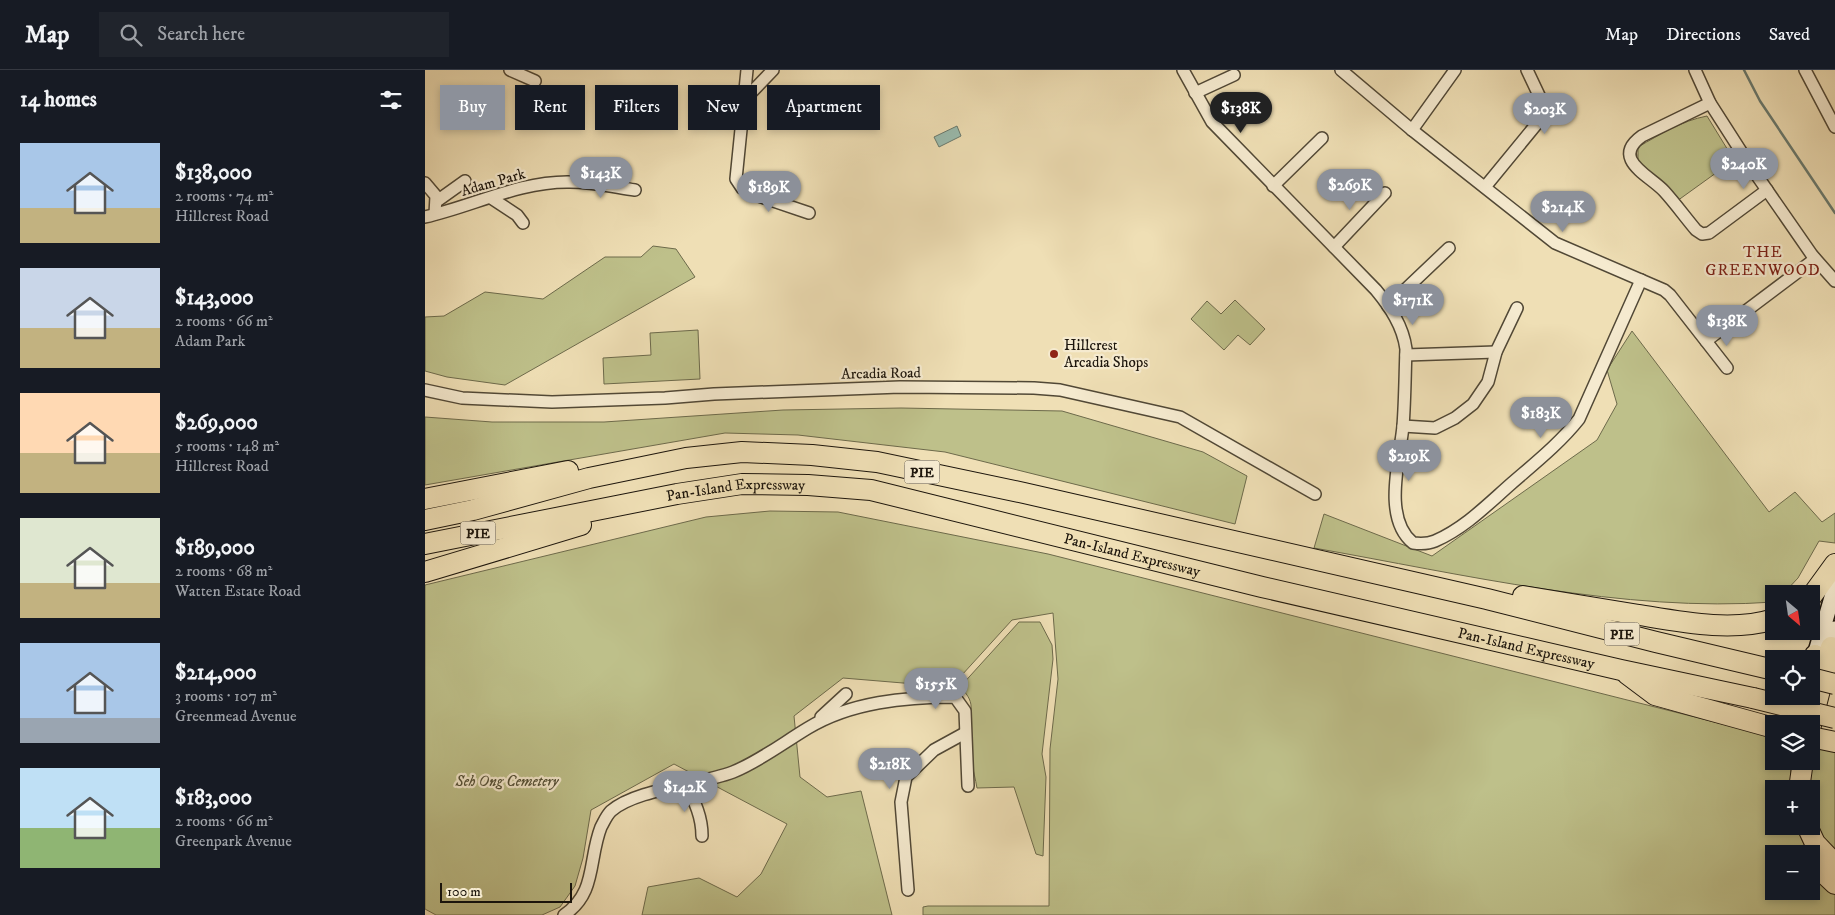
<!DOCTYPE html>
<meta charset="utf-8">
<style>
body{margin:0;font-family:"IM FELL DW Pica",serif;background:#20242c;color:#f1f3f6;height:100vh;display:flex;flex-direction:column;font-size:19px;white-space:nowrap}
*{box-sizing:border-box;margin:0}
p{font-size:16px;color:#9ea1a6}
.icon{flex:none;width:28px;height:28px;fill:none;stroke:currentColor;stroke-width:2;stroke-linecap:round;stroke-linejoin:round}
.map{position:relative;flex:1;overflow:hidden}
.details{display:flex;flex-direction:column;background:#171b24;width:425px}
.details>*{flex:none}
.top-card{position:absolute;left:15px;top:15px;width:475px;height:45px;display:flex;gap:10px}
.needle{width:32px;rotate:151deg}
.buttons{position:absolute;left:1340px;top:515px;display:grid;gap:10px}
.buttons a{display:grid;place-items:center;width:55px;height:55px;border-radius:0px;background:#171b24;box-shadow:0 2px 8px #0003;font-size:25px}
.scale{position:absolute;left:15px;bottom:12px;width:132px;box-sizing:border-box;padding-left:5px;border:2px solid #1c150c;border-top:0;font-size:14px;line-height:18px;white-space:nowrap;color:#1c150c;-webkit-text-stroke:4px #f5eacf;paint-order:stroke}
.price{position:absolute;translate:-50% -42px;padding:0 11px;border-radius:18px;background:#8c9099;color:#fff;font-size:16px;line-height:32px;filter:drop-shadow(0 1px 2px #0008)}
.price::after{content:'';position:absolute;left:50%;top:30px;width:15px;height:11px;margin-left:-8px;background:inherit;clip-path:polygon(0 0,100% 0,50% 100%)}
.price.on{background:#222;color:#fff}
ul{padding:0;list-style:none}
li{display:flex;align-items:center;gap:15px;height:125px;padding:0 20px}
li span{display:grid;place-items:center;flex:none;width:140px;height:100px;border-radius:0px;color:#555}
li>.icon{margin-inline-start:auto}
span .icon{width:60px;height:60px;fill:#fffc;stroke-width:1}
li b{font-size:21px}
h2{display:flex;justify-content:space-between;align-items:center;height:60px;padding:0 20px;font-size:21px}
.chip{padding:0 18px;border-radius:0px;background:#171b24;box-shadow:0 2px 8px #0003;font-size:18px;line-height:45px}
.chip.on{background:#8c9099;color:#fff}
header{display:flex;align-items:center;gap:30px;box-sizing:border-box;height:70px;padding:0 25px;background:#171b24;border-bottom:1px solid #363941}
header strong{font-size:24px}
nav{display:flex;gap:28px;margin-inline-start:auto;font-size:18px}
.search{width:350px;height:45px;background:#20242c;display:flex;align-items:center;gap:12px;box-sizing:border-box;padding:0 18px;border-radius:0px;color:#9ea1a6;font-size:19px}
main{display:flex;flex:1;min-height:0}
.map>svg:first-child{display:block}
</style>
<header>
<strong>Map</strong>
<div class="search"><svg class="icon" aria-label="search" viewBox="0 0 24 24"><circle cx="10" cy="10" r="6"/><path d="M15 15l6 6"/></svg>Search here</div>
<nav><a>Map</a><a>Directions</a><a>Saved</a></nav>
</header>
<main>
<section class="details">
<h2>14 homes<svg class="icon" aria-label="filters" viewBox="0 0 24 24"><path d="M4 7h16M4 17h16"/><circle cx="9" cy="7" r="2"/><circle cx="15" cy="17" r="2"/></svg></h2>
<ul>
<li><span style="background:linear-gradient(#a9c7e8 65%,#c2b280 0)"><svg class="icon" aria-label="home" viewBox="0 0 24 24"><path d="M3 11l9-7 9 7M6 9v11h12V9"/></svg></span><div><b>$138,000</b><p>2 rooms · 74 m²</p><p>Hillcrest Road</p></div></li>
<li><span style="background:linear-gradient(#c9d6e8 60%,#c2b280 0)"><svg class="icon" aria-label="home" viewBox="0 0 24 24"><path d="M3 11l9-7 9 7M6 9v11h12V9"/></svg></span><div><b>$143,000</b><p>2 rooms · 66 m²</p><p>Adam Park</p></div></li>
<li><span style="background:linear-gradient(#ffd9b3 60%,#c2b280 0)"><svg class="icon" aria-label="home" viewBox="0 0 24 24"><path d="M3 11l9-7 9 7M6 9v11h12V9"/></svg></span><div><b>$269,000</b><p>5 rooms · 148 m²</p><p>Hillcrest Road</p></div></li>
<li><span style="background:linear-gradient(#dfe7d0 65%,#c2b280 0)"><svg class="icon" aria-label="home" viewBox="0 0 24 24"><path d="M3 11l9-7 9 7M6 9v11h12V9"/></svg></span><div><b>$189,000</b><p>2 rooms · 68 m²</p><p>Watten Estate Road</p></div></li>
<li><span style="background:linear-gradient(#a9c7e8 75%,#9aa5b1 0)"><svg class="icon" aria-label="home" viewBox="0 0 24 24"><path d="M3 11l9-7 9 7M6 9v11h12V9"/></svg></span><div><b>$214,000</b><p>3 rooms · 107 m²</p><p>Greenmead Avenue</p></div></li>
<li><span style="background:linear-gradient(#bfe0f5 60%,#8fb573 0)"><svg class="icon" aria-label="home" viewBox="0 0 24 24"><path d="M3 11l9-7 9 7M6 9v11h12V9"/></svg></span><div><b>$183,000</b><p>2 rooms · 66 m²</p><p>Greenpark Avenue</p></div></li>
</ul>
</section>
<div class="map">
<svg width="1410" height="845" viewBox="0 0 1410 845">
<rect width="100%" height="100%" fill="#efdfb5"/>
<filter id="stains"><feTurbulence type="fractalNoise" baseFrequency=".004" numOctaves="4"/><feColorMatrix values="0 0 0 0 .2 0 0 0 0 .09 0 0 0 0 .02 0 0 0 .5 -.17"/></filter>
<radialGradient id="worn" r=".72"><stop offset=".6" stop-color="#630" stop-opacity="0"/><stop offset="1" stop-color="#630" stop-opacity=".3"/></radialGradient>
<g fill="#bec08a" stroke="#6d6a4b">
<path d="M1282,46l27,44 -57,41 -39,-40v-14c23,-13 43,-26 69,-31z"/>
<path d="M228,176l23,3 19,28 -190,108 -58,-8 -22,-6v-54l19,-1 41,-24 58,7 62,-42h36z"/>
<path d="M810,230l30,29 -15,16 -12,-10 -14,15 -33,-31 16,-18 14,13z"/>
<path d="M273,260l2,49 -96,5 -1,-26 48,-3 -1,-22z"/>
<path d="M1207,261l137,181 26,-20 27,30 13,-9v30l-16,-2 -21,37 -15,16h-9v8c-150,11 -312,-28 -460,-54l10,-34 108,42 165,-116 20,-36 -10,-34z"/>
<path d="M476,338l161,3 141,41 44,24 -12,48 -290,-72 -147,-17 -73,-2 -300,52v-68l67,5h112l179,-12z"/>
<path d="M345,441l68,1 210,42 726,183v24h16l1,5 -1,23h-16v37h22l12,28h-34v37h37v-32l24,23v33h-912v-8l5,-1h121l1,-157 8,-70 -5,-66 -41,7 -61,67 -108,-9 -49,38 6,61 27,20 34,-6 31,124h-250l6,-28 51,-9 38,19 24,-23 26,-50 -113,-60 -83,46 -8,48 -8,28 -15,21 -18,8h-106l-11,-6v-324l281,-68z"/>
<path d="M594,552h21l12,23 1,14 -11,95 4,23 -3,79 -7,-2 -22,-67 -37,1c-3,-17 -9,-36 -9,-54 0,-21 11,-29 -8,-47z"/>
<path d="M1388,676l22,5v104l-13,-15 -11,-27v-24h-6l6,-28z"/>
</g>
<path fill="#9abcaf" stroke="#68796e" d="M532,56l4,10 -22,11 -5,-10z"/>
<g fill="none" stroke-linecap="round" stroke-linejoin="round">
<path stroke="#68796e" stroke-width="2.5" d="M1319,0l16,31 75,112"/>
<g stroke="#514836" stroke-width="14">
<g id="street">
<path d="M85,0l25,11"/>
<path d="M322,0l-11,109 6,9 8,5 59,20"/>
<path d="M758,0l29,52 164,168c14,17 27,36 30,59 -1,25 -1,51 -3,77 -3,33 -21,92 10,117 8,1 15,1 22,-2 30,-13 53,-37 77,-58 23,-20 48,-40 67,-64l62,-139"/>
<path d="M916,0l71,60 143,113 109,47 6,5 57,73"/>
<path d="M1270,0l15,33 41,64 61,88 23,26"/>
<path d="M1380,0l30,57"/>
<path d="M770,23l39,-18"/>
<path d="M319,30l29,-30"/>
<path d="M1285,33l-68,33c-32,23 7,39 22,55 11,12 21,26 32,39l6,4 7,-1 58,-43"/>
<path d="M987,60l43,-60"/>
<path d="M0,113l11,13 -1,18"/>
<path d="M848,116l49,-48"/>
<path d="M1060,117l59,-72 1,-7 -18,-38"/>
<path d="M66,128l26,17 6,8"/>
<path d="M12,131l28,-20"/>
<path d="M0,147c48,-11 95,-36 145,-35 22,0 44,5 65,8"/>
<path d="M909,177l51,-54"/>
<path d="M963,236l61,-58"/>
<path d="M1281,271l109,-82"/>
<path d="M981,285l90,-3"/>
<path d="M0,320l37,8 90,4 113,-4 49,-4 186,-7 134,1 26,2 120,27 135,77"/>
<path d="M978,356l32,2 20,-10 18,-14 15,-22 8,-30 21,-44"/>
<path d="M396,647l25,-23"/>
<path d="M261,715c9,17 16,32 16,51"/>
<path d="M483,820l-7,-88 5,-25 28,-27 31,-17"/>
<path d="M139,845c33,-22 24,-55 37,-88 3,-5 5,-11 10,-16 25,-22 88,-26 122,-39 27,-11 50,-29 75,-44 43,-26 97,-31 147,-31l10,14 3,75"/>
</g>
</g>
<g stroke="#1c150c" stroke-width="18">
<path id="secondary" d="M1410,517l-20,68c16,-2 17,-12 20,-26"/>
</g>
<g stroke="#1c150c" stroke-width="22">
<g id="highway">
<path d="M0,429l143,-28"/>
<path d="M0,450l48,-10 116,-32 97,-20 56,-6 70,3 65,7 147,31 463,106 169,43 118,28"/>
<path id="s1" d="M0,474l252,-50 65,-10 66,1 63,5 391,97 359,83 132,28"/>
<path d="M0,502l156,-47"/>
<path d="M1098,526c36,6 73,12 110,18 44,7 98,19 141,5"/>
<path d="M1386,527l24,-33"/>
<path d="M1386,601l4,-16"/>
<path d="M1202,604l28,21 119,33"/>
<path d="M1386,655l20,-78"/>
<path d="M1386,667l24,5"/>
<path d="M1374,719l4,-28"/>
<path d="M1382,756l8,17 20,21"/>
<path d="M1386,787l4,8 20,19"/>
</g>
</g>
<use href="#street" stroke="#f5eacf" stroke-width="11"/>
<use href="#secondary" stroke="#f5eacf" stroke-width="15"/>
<use href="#highway" stroke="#efdfb5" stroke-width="20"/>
<g stroke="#1c150c" stroke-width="22" stroke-linecap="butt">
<g id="highway-bridge">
<path d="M1386,608l24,6"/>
<path d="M1328,628l82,20"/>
</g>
</g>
<use href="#highway-bridge" stroke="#efdfb5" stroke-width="20"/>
</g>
<circle fill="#8f2418" stroke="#f5eacf" stroke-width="2" cx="629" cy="284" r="5"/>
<g text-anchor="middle" stroke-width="4.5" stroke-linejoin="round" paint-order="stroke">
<g fill="#f5eacf" stroke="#5d5546" stroke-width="1">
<rect x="479.5" y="390.5" width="35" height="23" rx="4"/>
<rect x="35.5" y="451.5" width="35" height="23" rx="4"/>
<rect x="1179.5" y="552.5" width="35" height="23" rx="4"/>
</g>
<g font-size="14" font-weight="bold" fill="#1c150c">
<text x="497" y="407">PIE</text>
<text x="53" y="468">PIE</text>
<text x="1197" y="569">PIE</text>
</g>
<g font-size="15" fill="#1c150c" stroke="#f5eacf">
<text transform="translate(68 112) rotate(-16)" y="5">Adam Park</text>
<text transform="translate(456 303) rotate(-1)" y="5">Arcadia Road</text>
<text dy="5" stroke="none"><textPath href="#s1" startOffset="316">Pan-Island Expressway</textPath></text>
<text dy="5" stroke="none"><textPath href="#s1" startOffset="721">Pan-Island Expressway</textPath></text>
<text dy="5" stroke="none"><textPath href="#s1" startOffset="1126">Pan-Island Expressway</textPath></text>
</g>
<g font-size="15" fill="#1c150c" stroke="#f5eacf" text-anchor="start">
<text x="639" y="280">Hillcrest<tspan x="639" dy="17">Arcadia Shops</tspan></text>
</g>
<g font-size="15" font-style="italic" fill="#555138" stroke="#f5eacf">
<text x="82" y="716">Seh Ong Cemetery</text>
</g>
<g font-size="16" letter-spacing="1" fill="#7a1f14" stroke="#f5eacf">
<text x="1338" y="187">THE<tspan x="1338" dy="18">GREENWOOD</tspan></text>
</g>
</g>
<rect width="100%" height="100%" filter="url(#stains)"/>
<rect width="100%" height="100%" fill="url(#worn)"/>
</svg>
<div class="buttons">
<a><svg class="needle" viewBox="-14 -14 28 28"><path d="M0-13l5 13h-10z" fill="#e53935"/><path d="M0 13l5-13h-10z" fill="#9ea1a6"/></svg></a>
<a><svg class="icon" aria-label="locate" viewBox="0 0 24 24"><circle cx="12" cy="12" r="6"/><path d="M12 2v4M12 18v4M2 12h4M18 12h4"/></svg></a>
<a><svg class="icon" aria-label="layers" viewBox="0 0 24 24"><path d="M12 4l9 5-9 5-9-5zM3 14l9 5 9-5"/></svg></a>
<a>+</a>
<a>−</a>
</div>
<div class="scale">100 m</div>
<b class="price on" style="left:816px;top:64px">$138K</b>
<b class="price" style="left:1120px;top:65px">$203K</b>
<b class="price" style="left:1319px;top:120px">$240K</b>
<b class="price" style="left:176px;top:129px">$143K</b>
<b class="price" style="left:925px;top:141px">$269K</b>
<b class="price" style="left:344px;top:143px">$189K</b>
<b class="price" style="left:1138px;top:163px">$214K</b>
<b class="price" style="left:988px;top:256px">$171K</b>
<b class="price" style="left:1302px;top:277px">$138K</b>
<b class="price" style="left:1116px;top:369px">$183K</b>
<b class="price" style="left:984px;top:412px">$219K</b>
<b class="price" style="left:511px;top:640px">$155K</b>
<b class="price" style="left:465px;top:720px">$218K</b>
<b class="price" style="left:260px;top:743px">$142K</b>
<div class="top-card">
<a class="chip on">Buy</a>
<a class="chip">Rent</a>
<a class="chip">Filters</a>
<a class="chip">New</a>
<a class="chip">Apartment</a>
</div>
</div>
</main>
